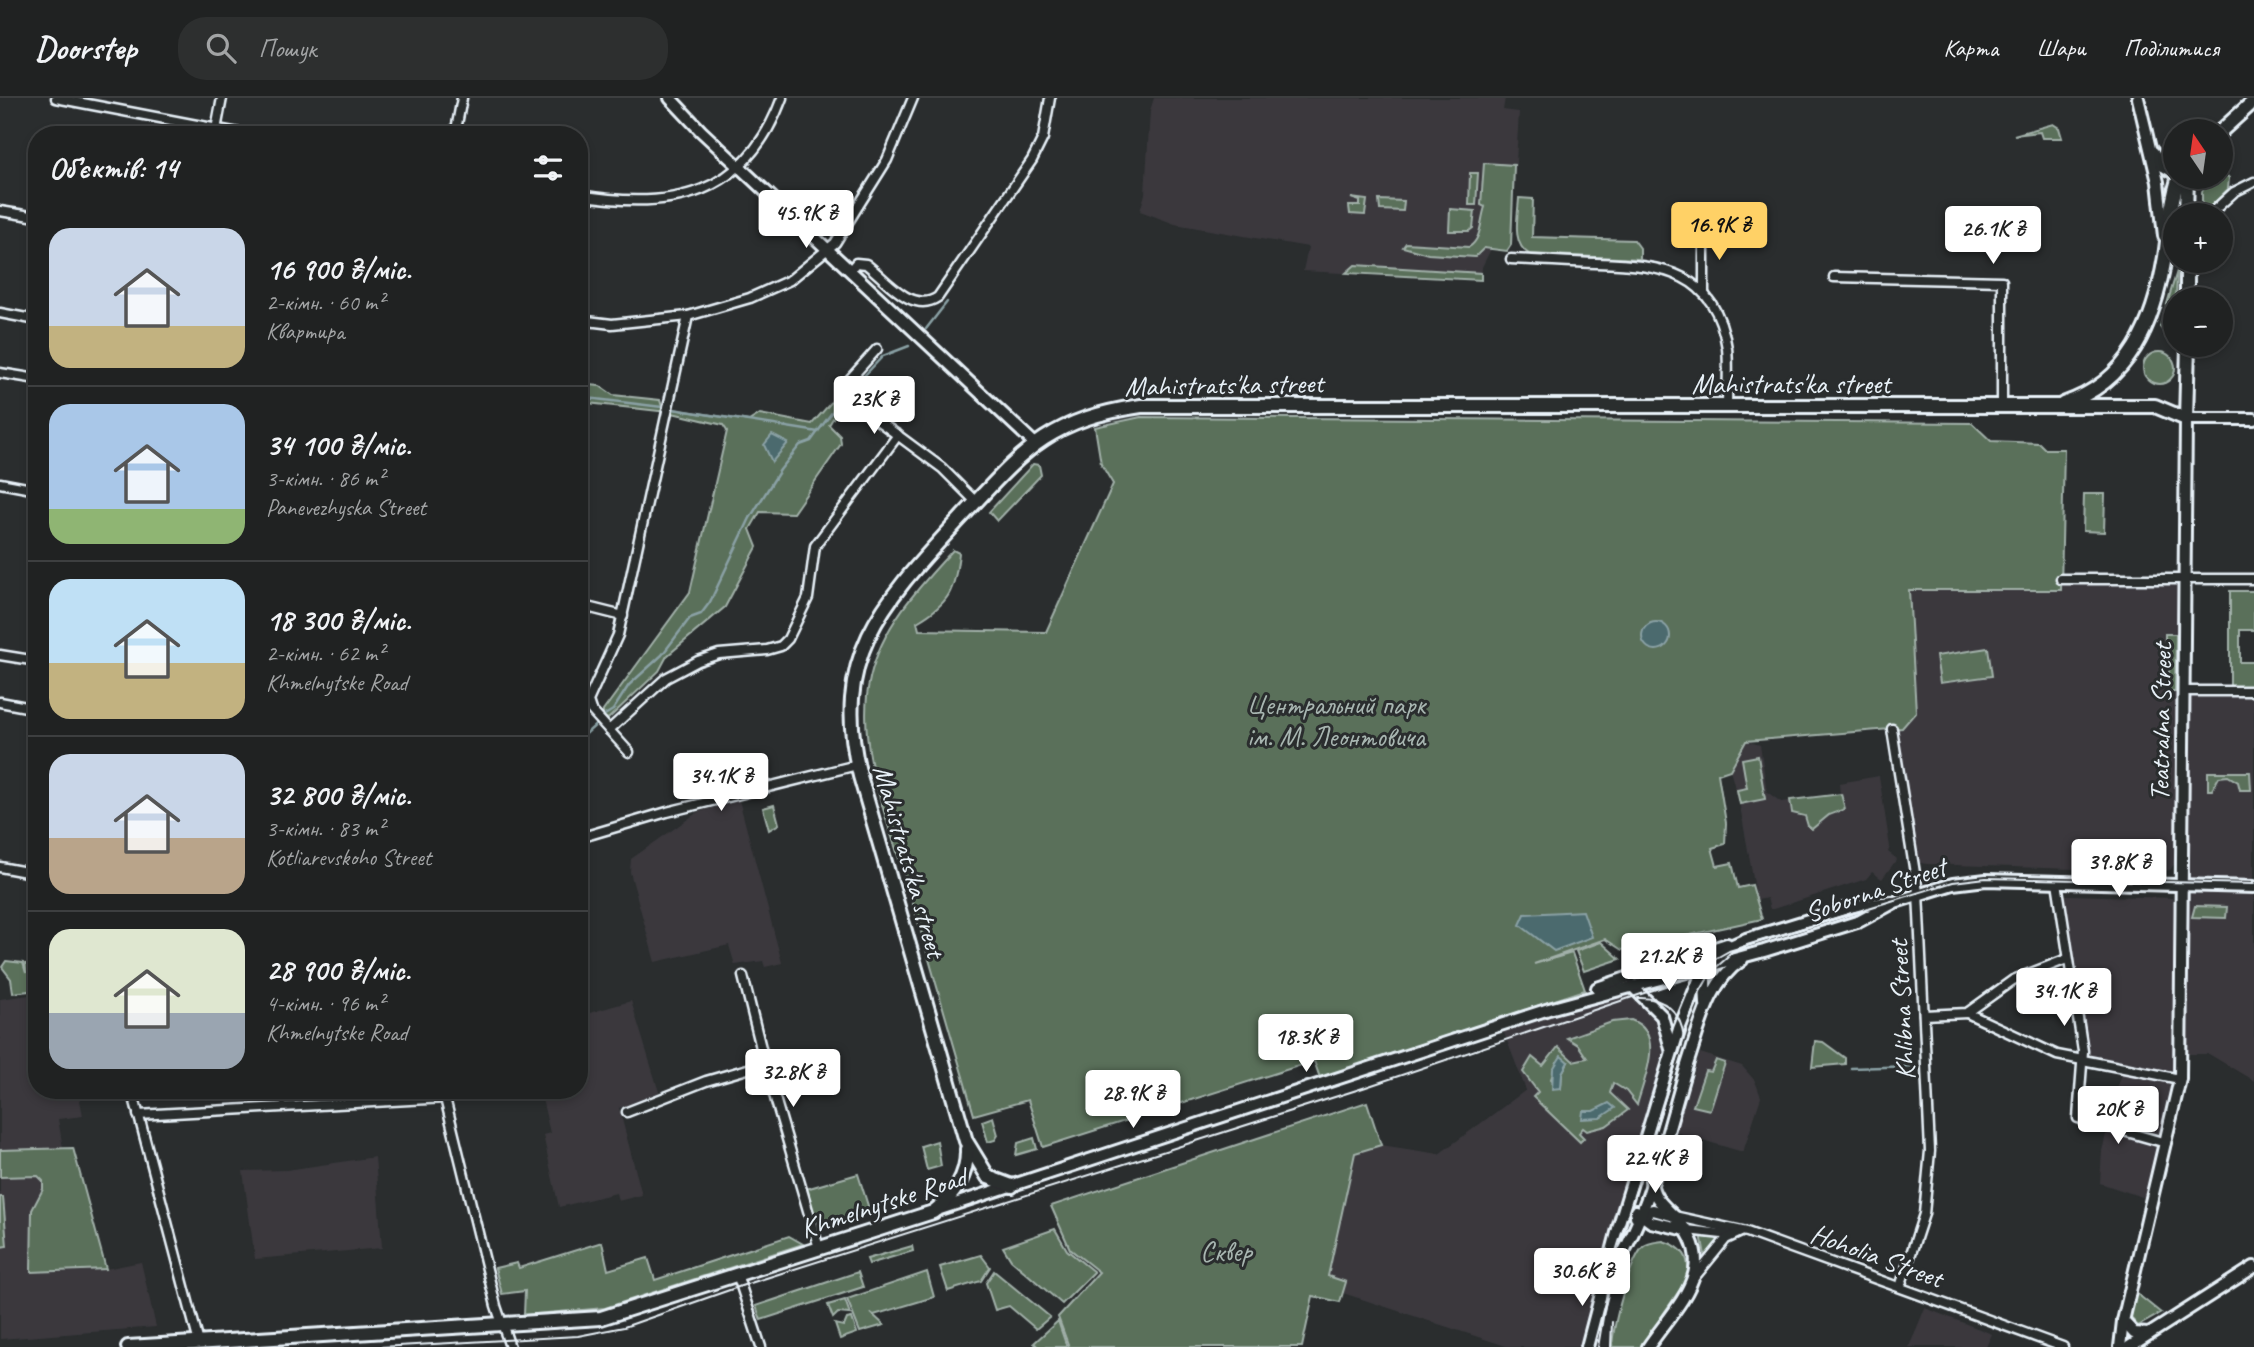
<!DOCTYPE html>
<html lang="uk">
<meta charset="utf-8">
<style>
body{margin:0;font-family:Caveat,sans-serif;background:#2d2f2f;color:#f1f3f6;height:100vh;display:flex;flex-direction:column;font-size:26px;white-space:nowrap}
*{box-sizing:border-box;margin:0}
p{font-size:23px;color:#a2a4a5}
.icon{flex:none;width:38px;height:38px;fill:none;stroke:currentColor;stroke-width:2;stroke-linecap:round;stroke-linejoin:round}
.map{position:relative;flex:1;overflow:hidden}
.panel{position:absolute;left:28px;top:28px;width:560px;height:973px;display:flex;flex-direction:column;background:#202222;border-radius:28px;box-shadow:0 4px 10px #0003,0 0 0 2px #3d3f40}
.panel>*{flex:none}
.needle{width:46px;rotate:347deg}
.controls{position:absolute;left:2163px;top:21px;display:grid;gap:14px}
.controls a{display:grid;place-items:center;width:70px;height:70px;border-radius:50%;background:#202222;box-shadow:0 4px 10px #0003,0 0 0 2px #3d3f40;font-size:35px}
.price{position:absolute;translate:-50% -60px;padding:0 16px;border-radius:7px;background:#fff;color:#222;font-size:23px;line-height:46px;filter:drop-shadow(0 2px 4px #0008)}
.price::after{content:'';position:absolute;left:50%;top:42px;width:21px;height:16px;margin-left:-10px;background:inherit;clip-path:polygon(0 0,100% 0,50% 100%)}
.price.active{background:#ffd166;color:#111}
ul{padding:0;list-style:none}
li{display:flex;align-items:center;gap:21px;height:175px;padding:0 21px}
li+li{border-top:2px solid #3d3f40}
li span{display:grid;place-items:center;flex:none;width:196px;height:140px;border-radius:21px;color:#555}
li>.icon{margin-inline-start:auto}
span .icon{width:84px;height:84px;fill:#fffc;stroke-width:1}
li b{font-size:30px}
h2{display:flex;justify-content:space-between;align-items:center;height:84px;padding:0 21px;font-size:30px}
header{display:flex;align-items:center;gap:42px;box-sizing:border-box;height:98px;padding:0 35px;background:#202222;border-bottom:2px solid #3d3f40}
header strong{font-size:33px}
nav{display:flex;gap:38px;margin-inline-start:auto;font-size:24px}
.search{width:490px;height:63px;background:#2d2f2f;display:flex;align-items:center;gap:18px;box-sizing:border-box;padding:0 24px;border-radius:28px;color:#a2a4a5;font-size:26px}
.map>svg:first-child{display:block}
</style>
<header>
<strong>Doorstep</strong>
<div class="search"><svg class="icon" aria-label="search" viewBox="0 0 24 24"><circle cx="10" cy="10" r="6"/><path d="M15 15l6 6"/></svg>Пошук</div>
<nav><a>Карта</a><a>Шари</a><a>Поділитися</a></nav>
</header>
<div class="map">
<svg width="2254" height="1249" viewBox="0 0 2254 1249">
<rect width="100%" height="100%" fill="#2a2d2e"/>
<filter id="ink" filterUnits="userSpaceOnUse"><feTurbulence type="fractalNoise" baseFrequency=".0143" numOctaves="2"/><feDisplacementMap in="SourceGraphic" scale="14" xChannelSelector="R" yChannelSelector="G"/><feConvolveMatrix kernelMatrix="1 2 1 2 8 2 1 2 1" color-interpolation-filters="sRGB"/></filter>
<g filter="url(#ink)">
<g fill="#3b393e">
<path d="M1154,0h351l-2,12 16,2 -8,133 -4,6 -16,-2 -9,18 -1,13 -178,-9 5,-24 -133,-23 -35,-13 5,-17 5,-83z"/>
<path d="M2061,481h126l-1,112h68v390l-45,-27h-21l-1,24 -8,1 -13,64h-7l-14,55 -45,-15 2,-32 20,-83 57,11 -1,-314 -1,95 -7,10 -13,2 -230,-8 -13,-2 -22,-133 10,-1 14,-16 -7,-122h151z"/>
<path d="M1746,643l14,4 7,47 14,10 59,-8 -1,-11 40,-7 11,71 -2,5 9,7 -15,20 -10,-7 -6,7 -93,30h-3l-3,-11 -10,2 -17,-94 -10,-36z"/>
<path d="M739,702l43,163 -17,4 -2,-6 -28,4 -6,-20 -74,17 -25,-90 1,-13 67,-47z"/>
<path d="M2067,797l105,3 4,9 1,108 -2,55 -4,4 -86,-15 -23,-163z"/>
<path d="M1632,888l30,30 10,36 -85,295h-78l-166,-54 3,-11 -19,-5 28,-124 26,-8 58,9 87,-64 -25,-65z"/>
<path d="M37,896v96h41l5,26 -25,3 5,29h10l33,121 35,-7 15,65 -156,12v-340z"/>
<path d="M631,903l28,91 -40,16 23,87 -24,6 -2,-8 -57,14 -16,-72 7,-2 -10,-43h39v-74z"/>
<path d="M1700,955l42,13 13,15 6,16 -18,55 -68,-20z"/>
<path d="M375,1059l7,91 -127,11 -12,-88 44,-1z"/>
<path d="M1925,1210l67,26 -6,13h-77z"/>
</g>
<g fill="#5a6f5a" stroke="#a1b0a9" stroke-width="2" fill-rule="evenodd">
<path d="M2053,26l6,4 3,10h-20l-2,-6 -26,3z"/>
<path d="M1484,65l30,2 -3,80 -4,6 -23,-3 -9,9 -47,-3 -25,-7 3,-4 63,4c13,-8 11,-26 16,-40l-4,-2z"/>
<path d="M2221,72l8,8 -1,11 -26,26v-23l6,-15h13z"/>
<path d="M1470,75h8l-2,32h-7z"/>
<path d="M1351,100l16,2 -2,15 -15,-1 -1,-8h11v-5z"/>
<path d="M1519,100l14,1 -1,38 102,3 6,8v11l-111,-5c-18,-11 -11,-37 -10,-56z"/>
<path d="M1379,102l25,1 -1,10 -23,-1z"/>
<path d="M1450,111l25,2 -2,17 -4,3h-20z"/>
<path d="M1355,167l126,8v7l-135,-7z"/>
<path d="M2177,173l-2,61 -10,1 -5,-6z"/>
<circle cx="2159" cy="270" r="16"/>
<path d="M579,286l21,2 13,9 47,5 2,7 11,2 76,12 11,-7 52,10 23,-26 7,5 -13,22 11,11 1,8 -48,69 -33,-1 -10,17 7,18 -32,60 -58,49 -8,15 -51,48 -5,-3v-5l87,-119 37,-161 -4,-6 -55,-13 -89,-10z"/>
<path d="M1141,319l831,6 19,18 48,2 6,6h19l-3,141h-152l7,122 -14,16 -156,13 -16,29 -12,4 8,49 -1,21 -13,4 5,18 15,-3 6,25 14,-3 10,34 -140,31 -17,-11 -71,25 38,-11 13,37 -265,88 -6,-17 -271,86 -15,-47 -54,15c-21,-75 -43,-150 -65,-225 -19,-65 -55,-143 -39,-212 12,-52 48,-90 83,-128l6,3c-4,37 -9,50 -42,69l2,8 127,2 67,-148 -12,-20 -6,-37z"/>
<path d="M1033,366l6,1 2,10 -44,46 -8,-9z"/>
<path d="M2084,396h21l-1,38 -21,-1z"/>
<path d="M2230,493h24v39h-14v32h14v26h-24z"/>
<path d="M2165,536h11l-1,58h-6v-36l-4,-1z"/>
<path d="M1988,550l4,28 -52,7 -4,-27z"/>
<path d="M1758,658l7,43 -25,5 -3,-14 10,-2 -5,-29z"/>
<path d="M2208,674h42l1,18h-11l-2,-8 -10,-6 -9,1 -7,13h-4z"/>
<path d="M1841,696l4,15 -16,6 -17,14 -4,-3 -3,-10 -13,-3 -2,-13z"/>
<path d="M774,707l5,19 -10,6 -6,-22z"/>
<path d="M2195,808l32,1 -1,11 -34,-1z"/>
<path d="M1601,844l19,17 -36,12 -8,-20z"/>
<path d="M6,863l17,2 3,10 -1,-9 12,-2v28l-24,3 -2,-14 -9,-12z"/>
<path d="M1631,922c35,13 13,59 6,85l-11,-14 -13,-8 -3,10 18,17 -22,16 -19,5 -4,-3 -4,5 5,5 -4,4 -47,-45 5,-5 -15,-20 9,-15 11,9 15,-19 15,14 14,-3 -9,-13 -11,-7 45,-16zM1557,964h11l-6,11 -1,15 -10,-9z"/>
<path d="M1815,943l8,1 22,16v6l-33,3z"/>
<path d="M1716,962l9,3 -15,47 -17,-4 12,-35 6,1z"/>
<path d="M1367,1004l14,43 -26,8 -27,123 18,6 -6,20 -27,-6 -11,51h-233l-11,-30 41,-45 -29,-23 -19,-43z"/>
<path d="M993,1019l5,18 -3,5 -7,2 -6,-21z"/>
<path d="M1034,1040l3,11 -21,6 2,-12z"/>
<path d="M937,1043l4,25 -14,4 -6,-24z"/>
<path d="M73,1050l33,121 -75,3 1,-62 11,-21v-8l-5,-5 -38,1v-27z"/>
<path d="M858,1076l12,38 -52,16 -12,-39z"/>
<path d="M0,1099h3l4,49 -7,1z"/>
<path d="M1055,1131l12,21 27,22 -32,32 -51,-44 -8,-13z"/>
<path d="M1701,1136l22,3 -17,24z"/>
<path d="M789,1138l14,8 -198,64 -81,7 1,-24 -23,3 -7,-26 22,-5 2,5 83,-26 6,28 40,-12 7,22z"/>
<path d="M1663,1143c21,6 28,17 24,38l-46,68h-29c1,-21 17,-85 31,-100 5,-5 13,-5 20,-6z"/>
<path d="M912,1148l1,5 -44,13 -2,-5z"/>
<path d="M981,1157l9,12 -9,14 -33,10 -8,-24z"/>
<path d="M994,1173l56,46 -14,12 -27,-23 -14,4 -9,-27z"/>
<path d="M858,1174l5,15 -102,33 -5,-14z"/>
<path d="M927,1174l7,25 -60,18 -3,-2 13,12 -24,7 -13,-33z"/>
<path d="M2136,1195l25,20 -23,13 -8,-9z"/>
<path d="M845,1202l5,14 -12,-1 -5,5 -5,-13z"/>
<path d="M852,1220l5,15 -17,6 -5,-15 9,2 3,-7z"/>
<path d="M1058,1223l9,26h-29l-4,-4z"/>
</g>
<g fill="#4c6b6e" stroke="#8aa1a5" stroke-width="2">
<path d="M772,337l16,8 -16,19 -8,-17z"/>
<circle cx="1656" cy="538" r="14"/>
<path d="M1583,813l9,26 -38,14 -34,-26 5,-11z"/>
<path d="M1561,958l7,6 -6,11 -1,15 -9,1 1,-20z"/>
<path d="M1609,1005l6,5 -15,10 -18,1 1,-8h10z"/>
</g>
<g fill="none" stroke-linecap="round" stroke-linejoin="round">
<g stroke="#8aa1a5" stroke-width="2.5">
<path d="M926,231l21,-27"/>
<path d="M847,296l36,-38 26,-10"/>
<path d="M579,299l83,10"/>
<path d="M673,311l145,23"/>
<path d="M603,618l10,-6 16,-25 33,-30 28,-37 11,-4 9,-12 40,-84 30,-48 20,-25 11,-4 30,-41"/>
<path d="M579,642l20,-18"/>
<path d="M1851,970l64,-2"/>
</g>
<g stroke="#e8f1f8" stroke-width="13">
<g id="street">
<path d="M56,0l193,37"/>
<path d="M215,37l7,-37"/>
<path d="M455,37l7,-37"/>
<path d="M579,97c94,16 167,1 203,-97"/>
<path d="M0,113l37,6"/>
<path d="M2209,117l25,-23 20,-10"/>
<path d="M1511,161c28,1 57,3 85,4 67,2 119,8 131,85 2,19 0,40 0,59"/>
<path d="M850,172l6,-7 10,1c20,15 46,51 72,33l94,-137 11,-22 7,-40"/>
<path d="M1834,179l168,4v127"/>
<path d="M1704,195v-62"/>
<path d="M0,215l37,7"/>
<path d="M579,222l33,4 76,-8 62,-18 40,-18 45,-37 52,-83 26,-62"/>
<path d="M877,251l-36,40 1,5 100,74 34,34"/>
<path d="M0,275l37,6"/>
<path d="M0,385l37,7"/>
<path d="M2061,481h193"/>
<path d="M579,507l44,11"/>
<path d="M0,557l37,6"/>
<path d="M2185,593h69"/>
<path d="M0,604l37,7"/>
<path d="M1892,631l26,163 12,259 -6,63 -24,73"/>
<path d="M609,632l57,-52 32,-17 21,-7 48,-4 14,-4 7,-7 20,-41 7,-52 83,-111"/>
<path d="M629,654l-38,-42 -3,-9 30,-66 70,-319"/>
<path d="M579,740l88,-26 190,-47"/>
<path d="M0,769l37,7"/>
<path d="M2057,784l26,169 -5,67 88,25"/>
<path d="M743,878l22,88 54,184"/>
<path d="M1967,915l90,42 123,24"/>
<path d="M1924,917l43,-2 46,-33 54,-21"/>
<path d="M132,992l67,253"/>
<path d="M443,992l53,216 14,41"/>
<path d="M627,1014l79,-31 59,-17"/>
<path d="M138,1017l308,-17"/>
<path d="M1674,1118l73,16 316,115"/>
<path d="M1687,1132l44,5"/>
<path d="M737,1176l24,73"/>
<path d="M1694,1180l32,-39 15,-7"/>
</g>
</g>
<g stroke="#e8f1f8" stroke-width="16">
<g id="secondary">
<path d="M670,0l31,33 333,312"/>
<path d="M2138,0l20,84 6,54"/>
<path d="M2153,54l10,14 12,7"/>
<path d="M1698,872l7,11 1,23"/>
<path d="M1632,888l30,30 9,33"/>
<path d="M1597,890l130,-44"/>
<path d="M937,1112l612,-201 215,-58 96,-30 35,-19 58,-18 33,-4 268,7"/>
<path d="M1636,1113l15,11 36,8"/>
<path d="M1636,1118l17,-6 18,5"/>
<path d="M1608,1178c40,-52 60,-150 80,-214 12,-36 21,-81 54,-102"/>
<path d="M2123,1223l11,12 15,1"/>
<path d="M1587,1249l32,-122 60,-196 25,-61 24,-21 18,-8 108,-33 38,-4"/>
<path d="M1648,1249c31,-45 75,-82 26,-131 -11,-11 -22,-19 -23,-36"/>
<path d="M2120,1249l3,-26 57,-242 6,-660h68"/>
<path d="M2129,1249l125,-80"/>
</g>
</g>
<g stroke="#e8f1f8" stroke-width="18">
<g id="primary">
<path d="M2221,33l33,-30"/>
<path d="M2186,117l1,-38"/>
<path d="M2187,163v38"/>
<path d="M2063,306c67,-22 91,-81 102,-147 4,-27 5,-54 14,-80"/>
<path d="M1012,1088l-24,-9 -22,-36 -106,-365c-30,-120 23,-174 99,-256 63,-67 86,-100 182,-114h1014l31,13 2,-74"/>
<path d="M128,1249l473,-29 332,-106c21,-16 35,-36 34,-63"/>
</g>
</g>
<use href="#street" stroke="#2a2d2e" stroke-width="8"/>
<use href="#secondary" stroke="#2a2d2e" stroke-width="10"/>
<use href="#primary" stroke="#2a2d2e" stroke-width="12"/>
<g stroke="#e8f1f8" stroke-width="2">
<path d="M1638,900c27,-1 43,14 46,40"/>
<path d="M380,1249l198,-11 46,-9 117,-41 622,-198 305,-103 61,-34 224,-69 33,-4 268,6"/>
<path d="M1598,1249l14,-83 86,-269 14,-24 16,-14"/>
<path d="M1611,1249l1,-25"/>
</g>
</g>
</g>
<g text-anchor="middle" stroke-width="6" stroke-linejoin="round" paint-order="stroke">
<g font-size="28" fill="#e8f1f8" stroke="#2a2d2e">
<text x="1791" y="295">Mahistrats'ka street</text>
<text transform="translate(1224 286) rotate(-1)" y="10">Mahistrats'ka street</text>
<text transform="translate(2160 624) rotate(-89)" y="10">Teatralna Street</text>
<text transform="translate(910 763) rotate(74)" y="10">Mahistrats'ka street</text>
<text transform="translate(1875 791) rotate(-19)" y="10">Soborna Street</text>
<text transform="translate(1901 912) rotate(-93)" y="10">Khlibna Street</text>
<text transform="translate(883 1104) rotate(-18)" y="10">Khmelnytske Road</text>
<text transform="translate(1877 1157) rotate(20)" y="10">Hoholia Street</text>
</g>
<g font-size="28" fill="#a8b6b1" stroke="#2a2d2e">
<text x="1336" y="616">Центральний парк<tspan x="1336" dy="32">ім. М. Леонтовича</tspan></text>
<text x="1226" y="1163">Сквер</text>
</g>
</g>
</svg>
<div class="controls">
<a><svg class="needle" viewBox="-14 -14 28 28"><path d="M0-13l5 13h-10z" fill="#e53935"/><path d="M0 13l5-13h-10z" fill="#a2a4a5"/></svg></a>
<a>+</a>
<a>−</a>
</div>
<b class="price" style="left:806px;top:152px">45.9K ₴</b>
<b class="price active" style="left:1719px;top:164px">16.9K ₴</b>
<b class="price" style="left:1993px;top:168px">26.1K ₴</b>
<b class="price" style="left:874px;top:338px">23K ₴</b>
<b class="price" style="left:721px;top:715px">34.1K ₴</b>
<b class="price" style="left:2119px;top:801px">39.8K ₴</b>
<b class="price" style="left:1669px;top:895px">21.2K ₴</b>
<b class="price" style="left:2064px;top:930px">34.1K ₴</b>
<b class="price" style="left:1306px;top:976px">18.3K ₴</b>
<b class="price" style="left:793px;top:1011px">32.8K ₴</b>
<b class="price" style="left:1133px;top:1032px">28.9K ₴</b>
<b class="price" style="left:2118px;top:1048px">20K ₴</b>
<b class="price" style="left:1655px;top:1097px">22.4K ₴</b>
<b class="price" style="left:1582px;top:1210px">30.6K ₴</b>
<section class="panel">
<h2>Об’єктів: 14<svg class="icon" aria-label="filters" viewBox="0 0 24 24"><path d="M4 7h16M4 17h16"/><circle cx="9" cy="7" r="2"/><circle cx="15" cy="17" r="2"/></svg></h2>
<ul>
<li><span style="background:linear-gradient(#c9d6e8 70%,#c2b280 0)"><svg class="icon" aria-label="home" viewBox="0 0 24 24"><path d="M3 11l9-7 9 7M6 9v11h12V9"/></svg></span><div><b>16 900 ₴/міс.</b><p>2-кімн. · 60 m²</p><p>Квартира</p></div></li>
<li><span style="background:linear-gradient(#a9c7e8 75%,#8fb573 0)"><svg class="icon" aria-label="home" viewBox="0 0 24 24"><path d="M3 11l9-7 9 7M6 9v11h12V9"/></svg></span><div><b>34 100 ₴/міс.</b><p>3-кімн. · 86 m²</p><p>Panevezhyska Street</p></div></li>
<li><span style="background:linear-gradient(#bfe0f5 60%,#c2b280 0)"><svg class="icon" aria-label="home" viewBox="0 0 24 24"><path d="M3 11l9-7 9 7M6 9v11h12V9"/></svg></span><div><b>18 300 ₴/міс.</b><p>2-кімн. · 62 m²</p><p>Khmelnytske Road</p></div></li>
<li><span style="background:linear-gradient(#c9d6e8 60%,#b9a48a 0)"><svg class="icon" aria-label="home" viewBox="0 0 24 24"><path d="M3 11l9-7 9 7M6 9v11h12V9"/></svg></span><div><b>32 800 ₴/міс.</b><p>3-кімн. · 83 m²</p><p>Kotliarevskoho Street</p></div></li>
<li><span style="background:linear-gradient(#dfe7d0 60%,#9aa5b1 0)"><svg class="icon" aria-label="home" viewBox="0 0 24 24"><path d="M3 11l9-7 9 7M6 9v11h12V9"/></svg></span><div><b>28 900 ₴/міс.</b><p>4-кімн. · 96 m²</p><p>Khmelnytske Road</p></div></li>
</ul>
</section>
</div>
